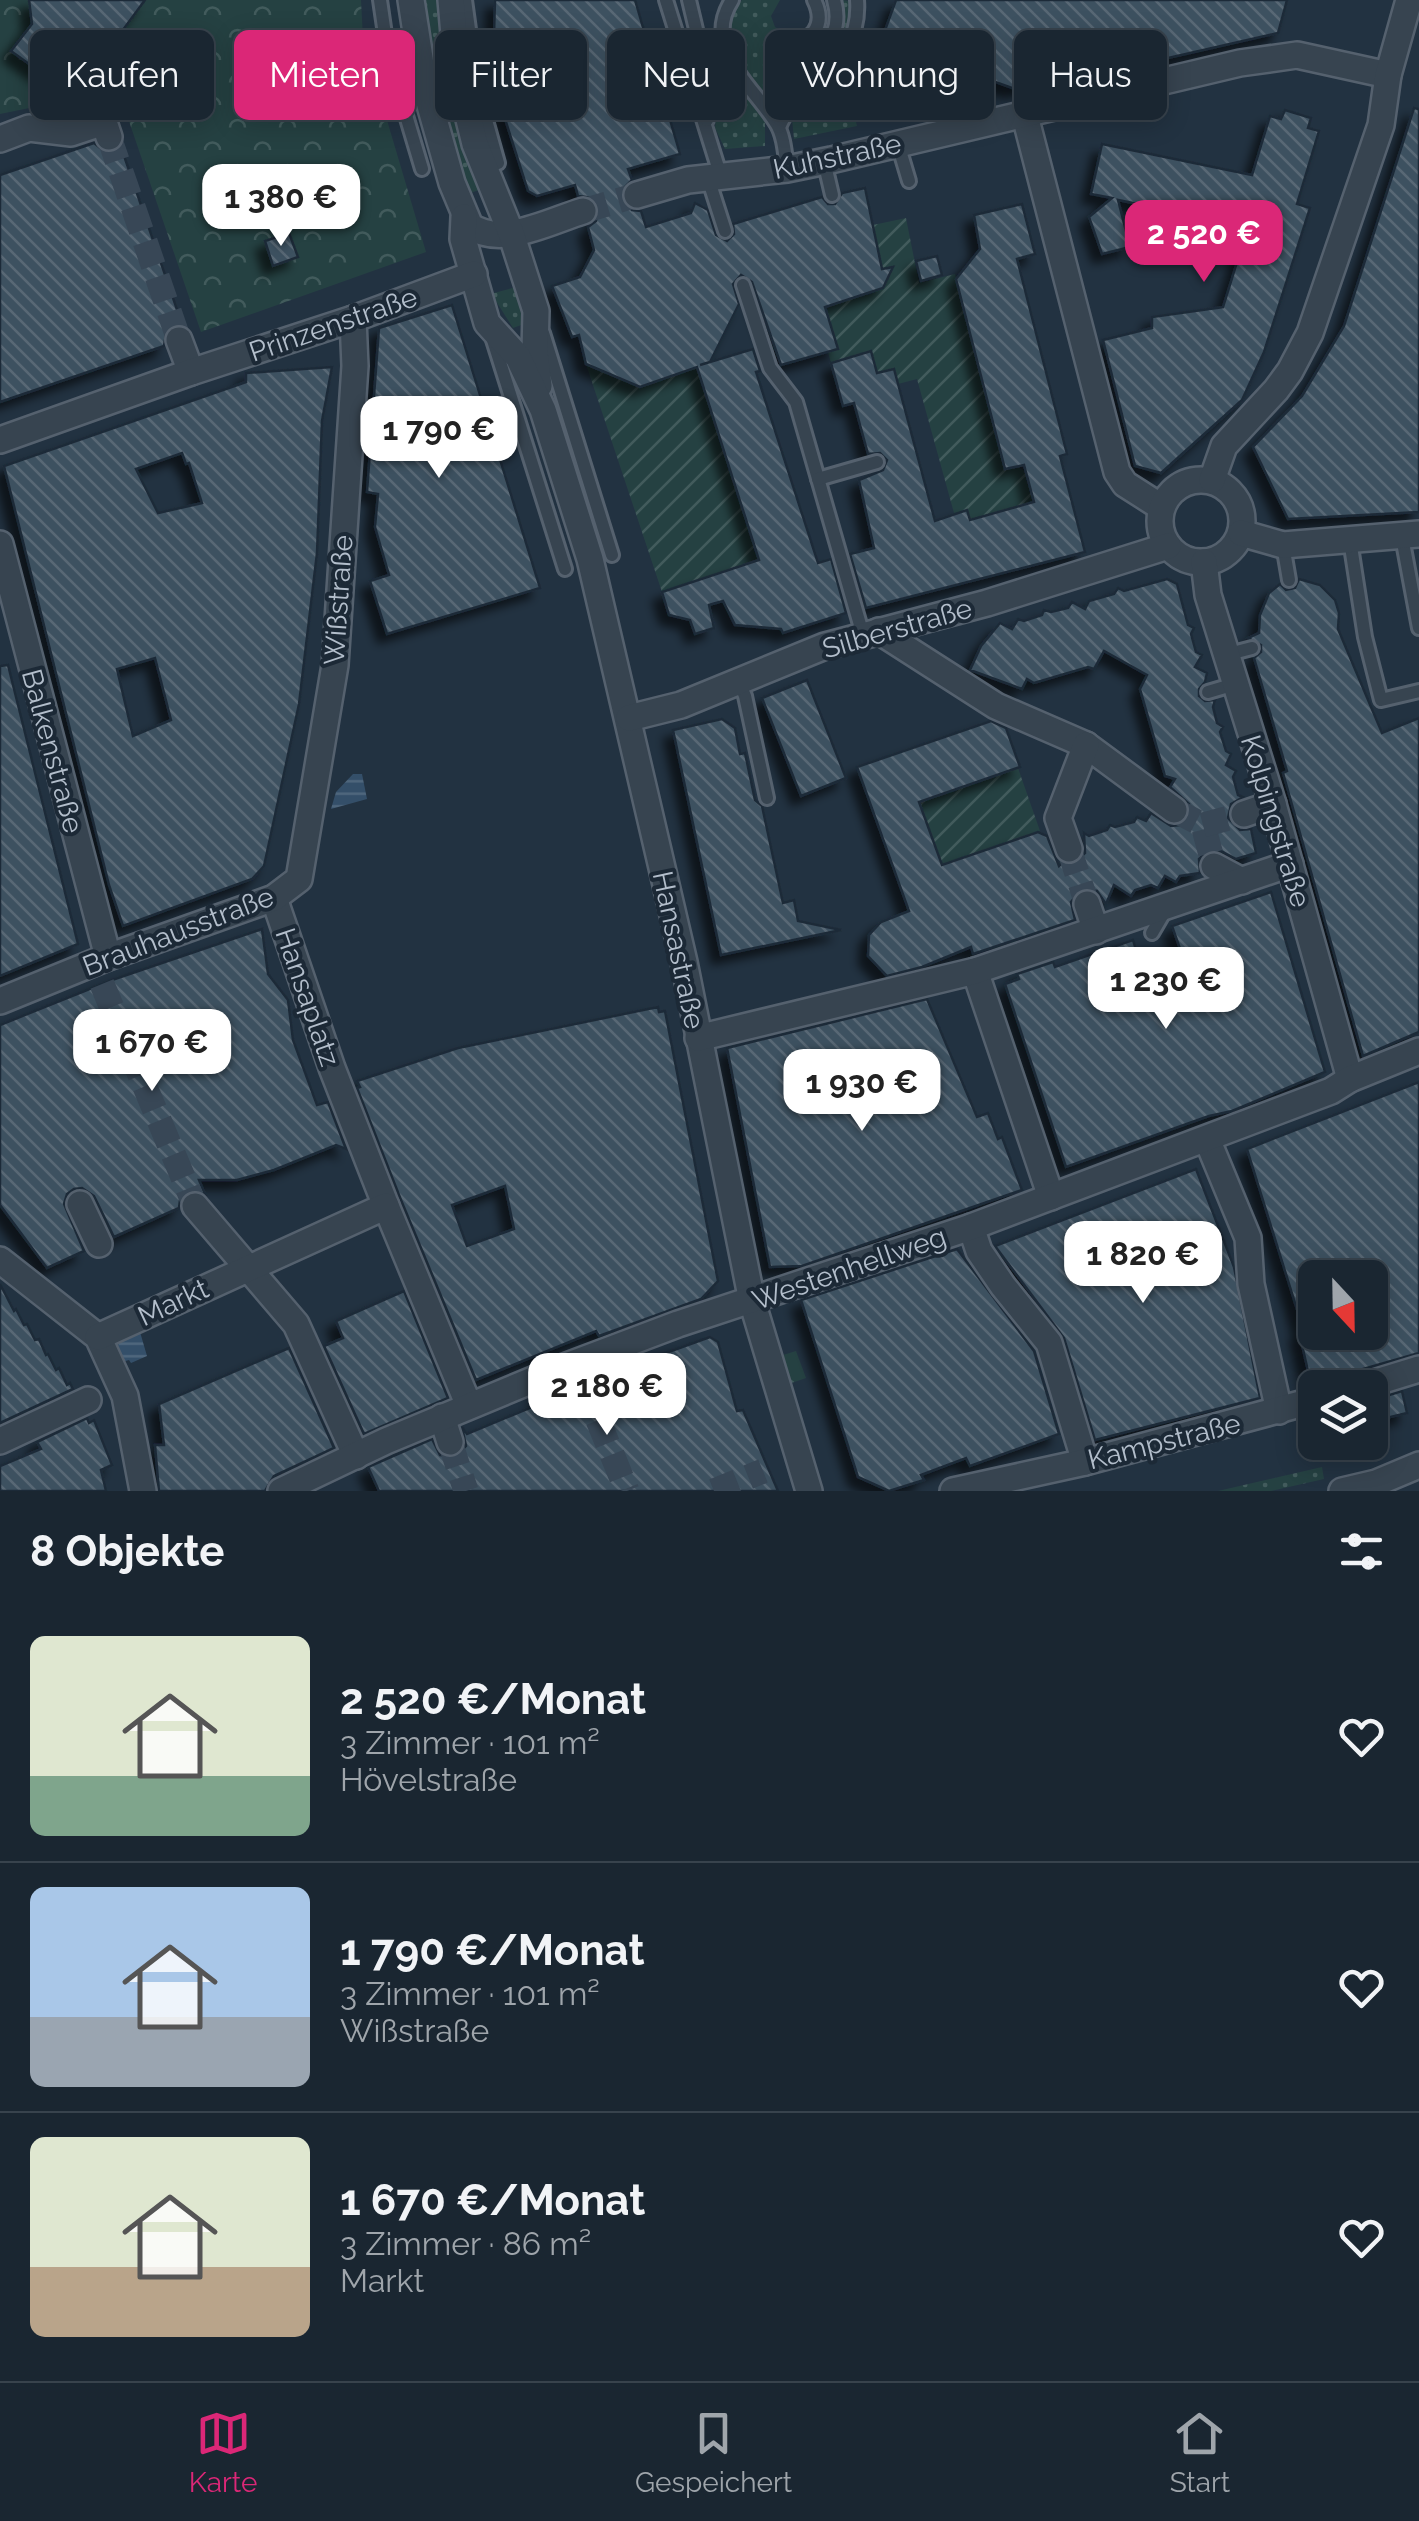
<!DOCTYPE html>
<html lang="de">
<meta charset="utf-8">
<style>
body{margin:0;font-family:Raleway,sans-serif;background:#232e39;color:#f1f3f6;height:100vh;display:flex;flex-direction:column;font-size:38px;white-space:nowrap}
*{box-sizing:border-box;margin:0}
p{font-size:32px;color:#9fa5ab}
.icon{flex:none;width:55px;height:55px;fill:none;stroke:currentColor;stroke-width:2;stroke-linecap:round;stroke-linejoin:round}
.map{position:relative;height:1491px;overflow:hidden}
.panel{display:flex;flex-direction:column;background:#1a2631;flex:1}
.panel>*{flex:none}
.banner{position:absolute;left:30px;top:30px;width:1360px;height:90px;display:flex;gap:20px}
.needle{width:65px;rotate:158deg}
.controls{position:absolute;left:1298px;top:1260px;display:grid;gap:20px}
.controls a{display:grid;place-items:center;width:90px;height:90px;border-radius:15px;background:#1a2631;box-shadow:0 5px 25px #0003,0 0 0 2px #38434d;font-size:50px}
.price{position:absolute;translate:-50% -85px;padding:0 22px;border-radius:20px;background:#fff;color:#222;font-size:32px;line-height:65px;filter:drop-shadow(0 2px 5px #0008)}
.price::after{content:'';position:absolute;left:50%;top:60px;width:30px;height:22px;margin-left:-15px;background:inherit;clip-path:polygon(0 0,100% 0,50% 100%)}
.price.selected{background:#db2777;color:#fff}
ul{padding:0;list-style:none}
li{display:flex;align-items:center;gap:30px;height:250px;padding:0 30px}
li+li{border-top:2px solid #38434d}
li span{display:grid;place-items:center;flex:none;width:280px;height:200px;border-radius:15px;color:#555}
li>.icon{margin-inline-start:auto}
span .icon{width:120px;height:120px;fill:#fffc;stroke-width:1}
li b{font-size:42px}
h2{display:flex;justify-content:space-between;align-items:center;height:120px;padding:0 30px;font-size:42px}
.chip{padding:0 35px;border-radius:15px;background:#1a2631;box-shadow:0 5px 25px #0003,0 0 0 2px #38434d;font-size:35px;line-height:90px}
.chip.selected{background:#db2777;color:#fff}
.dock{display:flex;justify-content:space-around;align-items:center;height:140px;border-top:2px solid #38434d;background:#1a2631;font-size:28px;color:#9fa5ab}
.dock a{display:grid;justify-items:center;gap:5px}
.dock .selected{color:#db2777}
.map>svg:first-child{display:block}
</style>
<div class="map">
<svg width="1419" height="1491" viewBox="0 0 1419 1491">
<defs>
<pattern id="grass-dots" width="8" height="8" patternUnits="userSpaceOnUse" patternTransform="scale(2.5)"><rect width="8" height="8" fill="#254142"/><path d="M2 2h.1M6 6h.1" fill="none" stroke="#425b5c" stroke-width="1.8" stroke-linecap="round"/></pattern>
<pattern id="park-crowns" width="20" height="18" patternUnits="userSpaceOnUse" patternTransform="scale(2.5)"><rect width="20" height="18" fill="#254142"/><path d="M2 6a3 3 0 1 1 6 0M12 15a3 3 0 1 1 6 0" fill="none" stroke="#425b5c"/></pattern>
<pattern id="garden-furrows" width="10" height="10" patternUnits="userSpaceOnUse" patternTransform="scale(2.5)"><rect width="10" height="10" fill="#254142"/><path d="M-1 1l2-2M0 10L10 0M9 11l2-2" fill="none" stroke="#425b5c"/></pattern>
<pattern id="water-rules" width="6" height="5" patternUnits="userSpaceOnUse" patternTransform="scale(2.5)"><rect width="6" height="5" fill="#344f69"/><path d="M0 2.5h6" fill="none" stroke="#4f677d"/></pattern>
<pattern id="building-back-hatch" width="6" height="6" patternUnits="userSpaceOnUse" patternTransform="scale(2.5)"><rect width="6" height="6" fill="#3e5160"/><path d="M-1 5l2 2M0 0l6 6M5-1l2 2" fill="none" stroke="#586875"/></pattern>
<filter id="shadow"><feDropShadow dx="-9" dy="9" stdDeviation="5" flood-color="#0009"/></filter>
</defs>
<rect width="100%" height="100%" fill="#223241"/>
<g fill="url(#grass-dots)">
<path d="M425,0h17l42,188 -16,6 -29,-93z"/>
<path d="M742,0h38l-9,16 4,11 11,8 -9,32c42,8 76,-24 66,-67l6,1c6,48 -37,82 -77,101 -26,-24 -64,-69 -30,-102z"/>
<path d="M719,58l19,33 27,25v30l-40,3 -10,-21 4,-41 -8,-25z"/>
<path d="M841,75l40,13 -3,11 -26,6 5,21 -63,13 -2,-20 17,-19z"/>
<path d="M516,287l8,37 -11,4 -19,-30v-5z"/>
<path d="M1322,1467l2,12 -53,12h-53z"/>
</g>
<g fill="url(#park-crowns)">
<path d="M0,0h361l2,39 63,213 -225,80 -82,-240 -49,17 -31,-3 -39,8z"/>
<path d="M796,1351l10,27 -29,10 -10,-28z"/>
</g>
<g fill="url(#garden-furrows)">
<path d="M906,218l13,65 36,-9 50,195 12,-2 9,5 7,27 -2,4 -49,13 -11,9 -4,-15 -13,3 -37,-134 -19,5 -4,-15 -17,4 -6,-22 -40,12 -3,-11 9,-5 -12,-40 58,-19 -10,-63z"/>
<path d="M586,364l111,3 65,203 -31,-1 -69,23z"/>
<path d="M1018,768l22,63 -98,34 -23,-63z"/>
</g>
<g fill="url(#water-rules)">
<path d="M353,774h9l5,25 -36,10 5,-17z"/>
<path d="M140,1332l7,24 -16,7 -2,-3 -7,2 -6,-16 3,-2 -2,-6z"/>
</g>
<g fill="url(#building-back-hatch)" stroke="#1e2b38" stroke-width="2.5" fill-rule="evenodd" filter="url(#shadow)">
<path d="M29,0h116l-28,38 -53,9 -21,27 -32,-23 21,-27z"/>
<path d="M495,0h140l45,154 -52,15 4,11 -10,10v10l10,10 9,1 5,16 45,-14 4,-10 13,7 8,25 11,6 7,-7 -1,-10 89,-27 6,7h7l7,-11 23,-5 17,81 11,-2 -10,21 -58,19 13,42 -57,16 -29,-83 -11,-7 -8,9 6,20 -29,58 -10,3 53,-16 7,22 -4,1 62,191 13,-4 15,54 -63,20 -2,-4 -46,-4 -12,-24 -14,4 5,23 -19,6 -5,-14 -21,-5 -7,-23 97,-32 -62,-193 -57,20 -54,-23 -7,-29 -7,2 -20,-51 28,-9 14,-27 -6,-23 8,-6 3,-14 -6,-9 -15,-2 -3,-11 -38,11 -9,-5 -30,-94 4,-7 -10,-28 9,-27h-7z"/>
<path d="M896,0h391l-9,33 -145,33 -121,22 -58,-21 -8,24 -74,-25z"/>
<path d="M1414,108l5,1v403l-131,7 -35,-72 49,-51 42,-70z"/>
<path d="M1285,110l26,8 -3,10 11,3 -22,73 13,4 -46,144 -22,48 -81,73 -26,-7 -32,-126 49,-12v-11l71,-10 19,-61 -11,-3 6,-18 -119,-25 12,47 -28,7 -13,-37 23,-19 -21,-4 11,-50 150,31 18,-59 11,3z"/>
<path d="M94,143l13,10 14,-6 61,177 -15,5 -3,17 -164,56v-227z"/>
<path d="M1022,204l13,50 -18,5 50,195 -7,2 25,96 -219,56 -16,-54 24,-6 -15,-68 24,-10 4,-10 -7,-7 -12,1 -14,-51 -11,3 -12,-43 40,-12 6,22 17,-4 41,152 32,-11 3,10 64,-18 -10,-37 -19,4 -49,-190 24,-30 -6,-34z"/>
<path d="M289,233l9,24 -25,9 -8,-25z"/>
<path d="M937,256l5,19 -21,6 -5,-20z"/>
<path d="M452,305l88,283 -153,46 -17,-53 19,-6 -14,-48 3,-33 -11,-2 12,-164z"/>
<path d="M332,367l-10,54 -5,132 -18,151 -35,162 -12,13 -129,47 -14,-41 -105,-419 242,-84v-9zM182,453l4,11 3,-1 13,40 -44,10 -22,-44zM155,658l16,62 -38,16 -16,-67z"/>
<path d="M1167,579l10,5 11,41 6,3 -3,6 5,18 6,3 -7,12 12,6 -2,9 -6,7v7l6,5 10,-1 -2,7 4,16 6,4 -3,5 6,19 5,3 -5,11 10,6 -3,6 5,18 5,2 -12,7 -3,14 12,12 11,-1 5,24 -20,6 -15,-8 -15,1 -7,7 1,14 -20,3 -4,6 -11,-6 -7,12 -7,-3 -16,5 -4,6 -17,-11 -8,19 -9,-13 -16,-2 -10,13 4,18 -102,34 -2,-7 -49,20 -35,9 -19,-20 1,-21 12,-13 28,-11 -52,-144 134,-46 15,7 14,39 -101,35 23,63 96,-33 9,4 12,30 3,-3 11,2 12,-12 -1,-20 5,3 18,-6 3,-5 5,2 19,-5 3,-5 9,4 5,-8 20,13 9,-1 8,-6 1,-15 -19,-17 5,-8 -10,-3 -25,-87 7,-14 -43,-24 -10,18 -6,-2 -54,16 -7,-4 -5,10 -52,-19 11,-24 19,-23 12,6 6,-10 6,2 18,-6 2,-5 7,2 17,-4 4,-6 13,7 4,-8 25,-7 4,-6 6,3z"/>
<path d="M1299,579l21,6 15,15 4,13 -1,16 44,104 37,-15v314l-56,24 -80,-283 4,-2 -33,-113 7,-6v-7l-13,-7 11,-5 1,-18 9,-22 11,-9 6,6 9,-2z"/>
<path d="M8,665l70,279 -78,32v-310z"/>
<path d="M807,680l39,98 -45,18 -39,-98z"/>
<path d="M722,719l13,9 5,26 5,-1 10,47 7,6 21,97 11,-3 4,21 43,9 -120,25 -48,-225z"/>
<path d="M1271,892l54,180 -93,39 -23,5 -143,51 -61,-183 14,-5 -2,-5 36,-12 2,5 78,-27 16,53 42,-13 -19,-54z"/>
<path d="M262,929l6,45 20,26 5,40 24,65 11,-3 18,47 -10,-4 -62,25 -37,10h-38l6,14 -14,-4 -11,10 -1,8 -65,29 -20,-41 -12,-8 -8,1 -7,5 -3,10 20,47 -37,17 -47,-63v-180l112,-45z"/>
<path d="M927,999l50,118 11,-4 10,26 4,-2 20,53 -220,76 -32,1 -43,-219z"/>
<path d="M658,1007l1,5 6,-1 53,270 -17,18 -102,37 -3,-5 -120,49 -75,-180 -44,-112 3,-1 -3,-6 101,-33zM505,1186l9,43 -47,17 -15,-41z"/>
<path d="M1419,1082v271l-108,31 -12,-52h5l-57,-183zM1315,1278h55v54h-55z"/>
<path d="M1196,1169l38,98 26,131 -165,42 -31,-102 -69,-92z"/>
<path d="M957,1249l77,102 25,83 -89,32 -4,-8 -45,17 3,5 -35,11 -31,-14 -57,-177z"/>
<path d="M0,1284l14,27 2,-2 8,16 3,-1 8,16 4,-1 7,16 2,-1 8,16 3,-2 8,17 3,-2 3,6 -73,34z"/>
<path d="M404,1291l44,107 -84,36 -40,-88 19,-8 -7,-17z"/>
<path d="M710,1337l8,5 19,69 6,-1 35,81h-399l-11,-24 64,-28 8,16 16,2 10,-11 -4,-19 5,7 171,-71z"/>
<path d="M289,1348l45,100 -60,28 -9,15h-106l-4,-46h9l-5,-41z"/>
<path d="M1402,1391l5,22 -37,9v-21z"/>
<path d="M87,1418l2,5 5,-3 18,45 -11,5 5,21h-106v-25l41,-17 -4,-7z"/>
</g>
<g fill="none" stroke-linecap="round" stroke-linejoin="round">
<g stroke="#384756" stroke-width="25" stroke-dasharray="25 12" stroke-linecap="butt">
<path d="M109,137l70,203"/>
<path d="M583,211l54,-16"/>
<path d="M1174,810l29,15 11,41"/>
<path d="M1203,825l41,-11"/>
<path d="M1069,849l18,55"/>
<path d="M102,984l93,222"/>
<path d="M584,1386l43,105"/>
<path d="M450,1442l16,49"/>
<path d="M714,1491l49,-20"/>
</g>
<g stroke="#55616e" stroke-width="18">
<g id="lane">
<path d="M380,0l8,55 34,114"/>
<path d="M465,0l12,88 21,75"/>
<path d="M666,0l55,177"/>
<path d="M689,0l21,88 -3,32"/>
<path d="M732,0c-31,48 21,86 44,123 8,12 9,31 11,46"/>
<path d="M784,43c27,1 43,-17 30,-43"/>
<path d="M781,60c37,2 64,-22 53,-60"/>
<path d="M779,127c22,-51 83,-60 78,-127"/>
<path d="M898,144l11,37"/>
<path d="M824,161l8,34"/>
<path d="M708,178l17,53"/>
<path d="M743,285l27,83 26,34 67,233"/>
<path d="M543,333l69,222"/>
<path d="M493,340l72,229"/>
<path d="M818,479l59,-17"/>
<path d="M1402,537l17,91"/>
<path d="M1350,540l15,97 16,63 38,-9"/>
<path d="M1283,545l6,35"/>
<path d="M1225,655l27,-7"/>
<path d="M739,682l6,14 22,102"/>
<path d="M1208,692l27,-8"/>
<path d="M1152,933l14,-24"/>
</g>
</g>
<g stroke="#55616e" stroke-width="30">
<g id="street">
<path d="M411,0l13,84 28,99 18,43c31,22 80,-5 113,-15"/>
<path d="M451,0l6,70 18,74 36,89 25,78 -1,41 4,34"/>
<path d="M1024,112l93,360 8,12 36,23"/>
<path d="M0,139l29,-11 42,5 33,-11 5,15"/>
<path d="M637,195l51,-15 99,-11 44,-9 409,-97 57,-8 91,20"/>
<path d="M464,217l-1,22 24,84 31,34 25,53 47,149 94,403 68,339 57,190"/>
<path d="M179,340l12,32"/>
<path d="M0,440l191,-68 162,-53 121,-45"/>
<circle cx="1201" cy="521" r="41"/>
<path d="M1212,480l12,-34 52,-56 14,-19 20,-38 71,-208 7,-50 21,-75"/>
<path d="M1241,533l42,12 136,-11"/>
<path d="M0,544l108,413"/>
<path d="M1204,562l4,33 65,209 77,275"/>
<path d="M879,631l117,75 90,39 88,65"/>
<path d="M629,718l52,-13 144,-59 162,-43 181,-57"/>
<path d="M1244,814l29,-10"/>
<path d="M1069,849l-11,-31 28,-73"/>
<path d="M1214,866l28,15"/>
<path d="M274,898l58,170 54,138"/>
<path d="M1087,904l9,27"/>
<path d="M975,971l76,226"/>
<path d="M0,1001l108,-44 166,-59 25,-19 36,-214 20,-299 -2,-47"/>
<path d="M698,1038l277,-67 315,-107"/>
<path d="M1207,1139l41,99 3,46 28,127"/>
<path d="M80,1204l19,40"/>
<path d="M195,1206l101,118 60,132"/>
<path d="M971,1227l8,24 24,35 46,57 36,119"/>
<path d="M0,1260l98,77 27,59 18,95"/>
<path d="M98,1337l288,-131 83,200"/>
<path d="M1357,1388l62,-19"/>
<path d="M442,1417l8,25"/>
<path d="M0,1441l88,-41"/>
<path d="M281,1491l105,-50 178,-74 114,-43 293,-97 360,-136 19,-12 69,-28"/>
<path d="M953,1491l132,-29 230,-62"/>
<path d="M1342,1491l34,-8 43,-18"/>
</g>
</g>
<use href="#lane" stroke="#374450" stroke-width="12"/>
<use href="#street" stroke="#374450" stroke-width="25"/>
</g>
<g text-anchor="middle" stroke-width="8" stroke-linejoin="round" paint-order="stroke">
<g font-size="28" fill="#b3becb" stroke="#1c2936">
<text transform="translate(837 156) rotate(-12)" y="10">Kuhstraße</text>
<text transform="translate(333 324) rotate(-19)" y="10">Prinzenstraße</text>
<text transform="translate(338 600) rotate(-86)" y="10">Wißstraße</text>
<text transform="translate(897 628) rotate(-16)" y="10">Silberstraße</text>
<text transform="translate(53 751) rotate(75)" y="10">Balkenstraße</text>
<text transform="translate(1276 821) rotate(73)" y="10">Kolpingstraße</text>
<text transform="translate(178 931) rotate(-21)" y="10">Brauhausstraße</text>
<text transform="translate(679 950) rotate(78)" y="10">Hansastraße</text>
<text transform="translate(308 997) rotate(71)" y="10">Hansaplatz</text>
<text transform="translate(849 1268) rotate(-19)" y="10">Westenhellweg</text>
<text transform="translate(173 1302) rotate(-25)" y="10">Markt</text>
<text transform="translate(1164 1441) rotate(-14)" y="10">Kampstraße</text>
</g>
</g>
</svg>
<div class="controls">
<a><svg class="needle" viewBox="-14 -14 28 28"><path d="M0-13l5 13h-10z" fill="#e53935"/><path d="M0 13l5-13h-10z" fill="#9fa5ab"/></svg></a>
<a><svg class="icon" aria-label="layers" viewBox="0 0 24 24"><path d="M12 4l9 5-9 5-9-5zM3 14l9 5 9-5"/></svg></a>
</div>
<b class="price" style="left:281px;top:249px">1 380 €</b>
<b class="price selected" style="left:1204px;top:285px">2 520 €</b>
<b class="price" style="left:439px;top:481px">1 790 €</b>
<b class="price" style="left:1166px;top:1032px">1 230 €</b>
<b class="price" style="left:152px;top:1094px">1 670 €</b>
<b class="price" style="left:862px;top:1134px">1 930 €</b>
<b class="price" style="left:1143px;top:1306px">1 820 €</b>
<b class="price" style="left:607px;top:1438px">2 180 €</b>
<div class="banner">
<a class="chip">Kaufen</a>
<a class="chip selected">Mieten</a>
<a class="chip">Filter</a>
<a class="chip">Neu</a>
<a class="chip">Wohnung</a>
<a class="chip">Haus</a>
</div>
</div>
<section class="panel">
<h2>8 Objekte<svg class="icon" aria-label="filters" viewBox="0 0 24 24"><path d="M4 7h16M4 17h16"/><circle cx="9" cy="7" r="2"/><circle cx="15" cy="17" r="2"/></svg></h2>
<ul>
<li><span style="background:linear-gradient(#dfe7d0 70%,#7fa58c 0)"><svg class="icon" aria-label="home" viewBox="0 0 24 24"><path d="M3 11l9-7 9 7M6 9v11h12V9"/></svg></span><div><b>2 520 €/Monat</b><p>3 Zimmer · 101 m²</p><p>Hövelstraße</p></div><svg class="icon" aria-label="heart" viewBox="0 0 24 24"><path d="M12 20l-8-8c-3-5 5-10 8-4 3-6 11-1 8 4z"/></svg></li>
<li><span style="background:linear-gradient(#a9c7e8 65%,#9aa5b1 0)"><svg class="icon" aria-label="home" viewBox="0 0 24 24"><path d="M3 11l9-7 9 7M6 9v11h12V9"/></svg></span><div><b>1 790 €/Monat</b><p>3 Zimmer · 101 m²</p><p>Wißstraße</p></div><svg class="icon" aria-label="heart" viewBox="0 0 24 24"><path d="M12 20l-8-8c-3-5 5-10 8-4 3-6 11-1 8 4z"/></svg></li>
<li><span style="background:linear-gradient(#dfe7d0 65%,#b9a48a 0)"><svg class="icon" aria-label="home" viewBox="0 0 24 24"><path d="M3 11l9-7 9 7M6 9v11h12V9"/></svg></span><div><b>1 670 €/Monat</b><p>3 Zimmer · 86 m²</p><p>Markt</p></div><svg class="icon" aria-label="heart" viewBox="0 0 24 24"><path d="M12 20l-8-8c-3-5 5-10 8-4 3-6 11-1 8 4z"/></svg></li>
</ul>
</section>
<nav class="dock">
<a class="selected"><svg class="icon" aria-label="map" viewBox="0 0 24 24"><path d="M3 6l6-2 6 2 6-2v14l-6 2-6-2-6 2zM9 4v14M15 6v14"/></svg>Karte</a>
<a><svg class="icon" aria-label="saved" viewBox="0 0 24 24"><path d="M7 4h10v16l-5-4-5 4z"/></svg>Gespeichert</a>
<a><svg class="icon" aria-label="home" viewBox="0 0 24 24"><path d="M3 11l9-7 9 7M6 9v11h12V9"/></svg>Start</a>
</nav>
